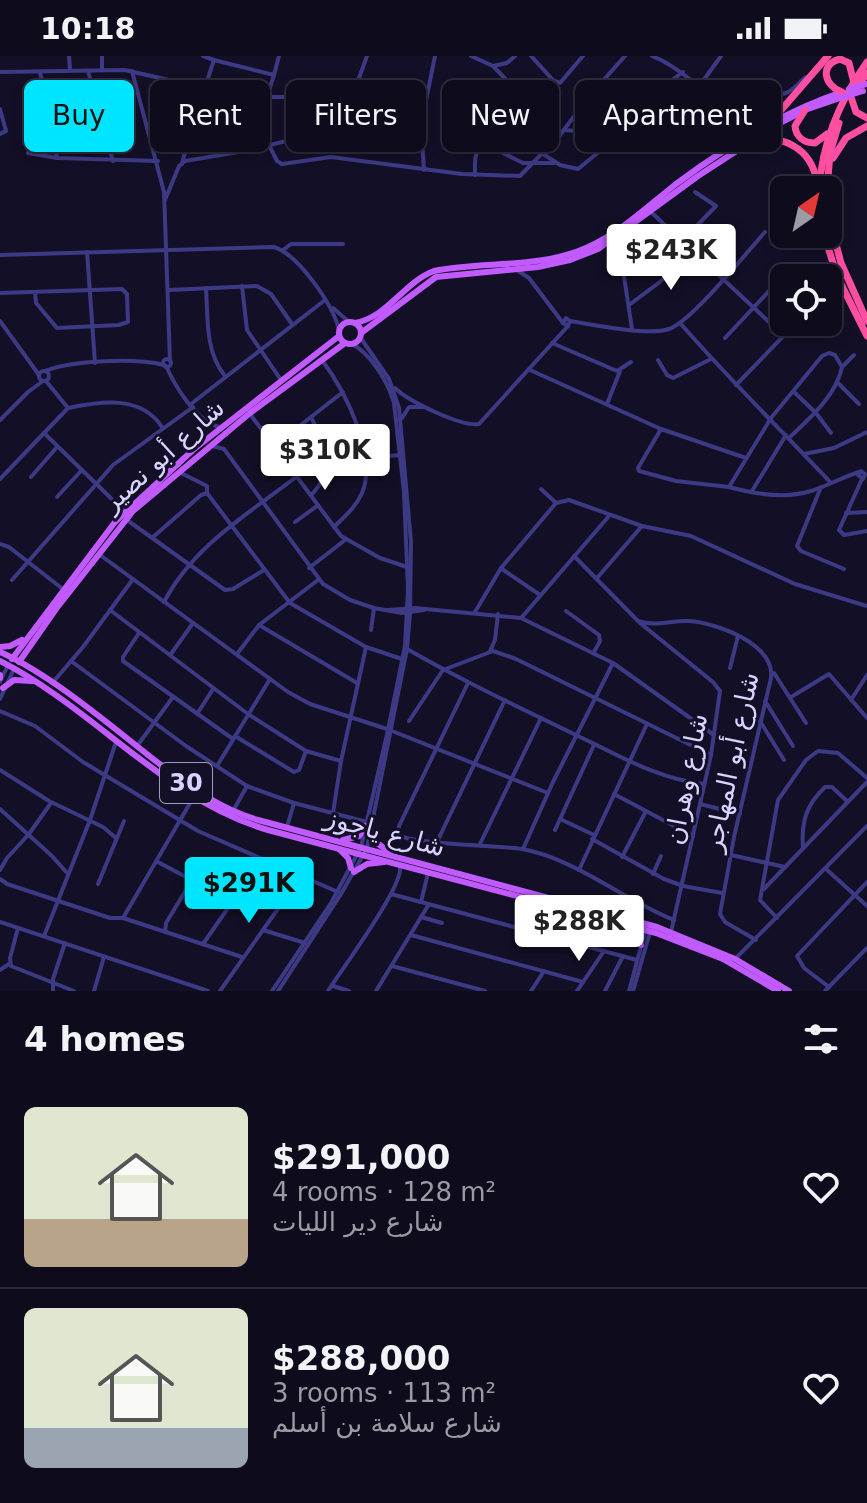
<!DOCTYPE html>
<meta charset="utf-8">
<style>
body{margin:0;font-family:"DejaVu Sans",Vazirmatn,sans-serif;background:#1c1929;color:#f1f3f6;height:100vh;display:flex;flex-direction:column;font-size:30px;white-space:nowrap}
*{box-sizing:border-box;margin:0}
p{font-size:26px;color:#9b9ba3}
.icon{flex:none;width:44px;height:44px;fill:none;stroke:currentColor;stroke-width:2;stroke-linecap:round;stroke-linejoin:round}
.map{position:relative;height:935px;overflow:hidden}
.drawer{display:flex;flex-direction:column;background:#0e0b1c;flex:1}
.drawer>*{flex:none}
.guide{position:absolute;left:24px;top:24px;width:820px;height:72px;display:flex;gap:16px}
.needle{width:52px;rotate:34deg}
.tools{position:absolute;left:770px;top:120px;display:grid;gap:16px}
.tools a{display:grid;place-items:center;width:72px;height:72px;border-radius:12px;background:#0e0b1c;box-shadow:0 4px 12px #0003,0 0 0 2px #2e2b3b;font-size:40px}
.price{position:absolute;translate:-50% -68px;padding:0 18px;border-radius:8px;background:#fff;color:#222;font-size:26px;line-height:52px;filter:drop-shadow(0 2px 4px #0008)}
.price::after{content:'';position:absolute;left:50%;top:48px;width:24px;height:18px;margin-left:-12px;background:inherit;clip-path:polygon(0 0,100% 0,50% 100%)}
.price.current{background:#00e5ff;color:#111}
ul{padding:0;list-style:none}
li{display:flex;align-items:center;gap:24px;height:200px;padding:0 24px}
li+li{border-top:2px solid #2e2b3b}
li span{display:grid;place-items:center;flex:none;width:224px;height:160px;border-radius:12px;color:#555}
li>.icon{margin-inline-start:auto}
span .icon{width:96px;height:96px;fill:#fffc;stroke-width:1}
li b{font-size:34px}
h2{display:flex;justify-content:space-between;align-items:center;height:96px;padding:0 24px;font-size:34px}
.tag{padding:0 28px;border-radius:12px;background:#0e0b1c;box-shadow:0 4px 12px #0003,0 0 0 2px #2e2b3b;font-size:28px;line-height:72px}
.tag.current{background:#00e5ff;color:#111}
.status{display:flex;justify-content:space-between;align-items:center;height:56px;padding:0 40px;background:#0e0b1c;direction:ltr}
.status svg{height:22px;fill:currentColor}
.map>svg:first-child{display:block}
</style>
<div class="status"><b>10:18</b><svg viewBox="0 0 49 12"><path d="M0 12V9h3v3zM5 12V6h3v6zM10 12V3h3v9zM15 12V0h3v12zM26 1h20v11H26zM47 4h2v5h-2z"/></svg></div>
<div class="map">
<svg width="867" height="935" viewBox="0 0 867 935">
<rect width="100%" height="100%" fill="#130f26"/>
<g fill="none" stroke-linecap="round" stroke-linejoin="round">
<g stroke="#3d3a85" stroke-width="4">
<path d="M69,0l1,14"/>
<path d="M102,0v14"/>
<path d="M203,0l11,4"/>
<path d="M471,0l22,10 67,69"/>
<path d="M531,0l22,24 7,3 23,-27"/>
<path d="M652,0c23,9 38,25 59,38 19,11 55,6 75,-1 8,-3 13,-11 20,-16"/>
<path d="M493,10l14,-3 8,-7"/>
<path d="M88,15l25,90"/>
<path d="M132,15l32,121 6,169"/>
<path d="M0,16l125,-2 113,26h4l3,-7"/>
<path d="M40,16l17,86"/>
<path d="M274,19l5,-19"/>
<path d="M359,22l8,-22"/>
<path d="M700,29l21,-29"/>
<path d="M43,34l32,-2"/>
<path d="M204,34l10,-30 60,15 -24,75"/>
<path d="M268,41h41"/>
<path d="M0,53l6,22 -6,3"/>
<path d="M195,63l67,-3"/>
<path d="M421,69l3,45"/>
<path d="M51,70l52,-1"/>
<path d="M756,73l14,-19 1,-7 -5,-4"/>
<path d="M564,74l27,2 44,-18 25,-25 23,-17"/>
<path d="M269,89l8,16 5,3 49,-7 131,17 58,2 40,-41 31,-41 34,-38"/>
<path d="M501,95l13,-16 46,30 18,4 22,-18 35,-37"/>
<path d="M28,97l29,5 101,3"/>
<path d="M182,108l19,-75"/>
<path d="M475,119c0,-11 -2,-26 10,-31l38,19h31"/>
<path d="M165,144l14,-34 6,-5 65,-11 60,-15 55,-1 56,-9 14,-69"/>
<path d="M651,156l133,124"/>
<path d="M614,182l9,32 9,59"/>
<path d="M682,185l34,-35 -21,-14"/>
<path d="M283,194l8,-6h52"/>
<path d="M87,196l8,111"/>
<path d="M0,199l274,-8c25,8 59,58 65,83"/>
<path d="M623,214l53,-34"/>
<path d="M518,215l11,7 34,45"/>
<path d="M242,230l5,44 34,50"/>
<path d="M206,232c2,30 -1,64 19,88"/>
<path d="M169,234l88,-4 14,8 21,30"/>
<path d="M0,237l122,-4 5,5 1,28 -9,3 -62,3 -21,-25 -1,-11"/>
<path d="M629,249l67,-50"/>
<path d="M333,252l16,14"/>
<path d="M566,262l4,3 -2,5 -5,-3z"/>
<path d="M0,265l39,54"/>
<path d="M570,265c23,4 78,15 99,8 22,-7 78,-77 96,-97"/>
<path d="M680,267c48,55 100,106 150,159"/>
<path d="M725,282l58,-62"/>
<path d="M552,287l65,28 14,-9"/>
<circle cx="167" cy="307" r="4"/>
<path d="M322,304c23,31 56,95 40,133 -6,14 -18,24 -28,34"/>
<path d="M658,304l9,15 6,3 38,-19"/>
<path d="M166,310c9,20 31,57 54,61"/>
<path d="M842,311l12,-12"/>
<path d="M530,314l131,59 85,29"/>
<circle cx="44" cy="320" r="5"/>
<path d="M45,315c28,-11 90,-13 119,-6"/>
<path d="M46,325l22,27"/>
<path d="M837,326l22,22"/>
<path d="M736,329l61,-63"/>
<path d="M395,332c13,13 66,39 84,36l89,-98"/>
<path d="M794,336l22,21 15,20"/>
<path d="M191,348l134,-104"/>
<path d="M607,348l13,-33"/>
<path d="M250,358l91,122 39,22 27,9"/>
<path d="M311,361c13,25 23,57 0,78"/>
<path d="M402,362l7,-11h14"/>
<path d="M0,364l28,-28 15,-11"/>
<path d="M661,373l-23,39 1,3 37,10 53,6"/>
<path d="M44,377l80,78"/>
<path d="M789,382c21,-20 47,-42 53,-71l-7,-12 -6,-2 -7,3 -51,62 -42,69c25,7 56,12 82,4 16,-5 32,-14 48,-19"/>
<path d="M275,389l68,-53"/>
<path d="M212,390l12,3 99,135 27,16 24,8 28,5 22,-3"/>
<path d="M804,398l30,-6 33,-16"/>
<path d="M364,402l37,-3"/>
<path d="M861,415l4,3 -2,5 -5,-4z"/>
<path d="M179,416l28,14v7"/>
<path d="M31,421l26,-30"/>
<path d="M0,423l68,-71c34,-7 73,-13 94,19"/>
<path d="M862,423l-23,51 5,5 23,-4"/>
<path d="M821,431l-24,59 4,5 43,18"/>
<path d="M541,433l15,14"/>
<path d="M752,435l34,-56"/>
<path d="M57,441l24,-26"/>
<path d="M556,447l13,-3 73,26 49,10 104,48 72,22"/>
<path d="M846,457l21,-1"/>
<path d="M127,464l98,70 8,-1 31,-19"/>
<path d="M295,466l22,-16"/>
<path d="M152,482l49,-43 6,-2 83,110 76,44 36,12"/>
<path d="M0,488l9,3 55,43"/>
<path d="M100,499l188,137 22,12 77,25"/>
<path d="M574,500l64,65c17,6 34,-1 51,0 28,2 86,23 82,57l-37,159 -14,77 5,8 31,18"/>
<path d="M309,512l36,-28"/>
<path d="M502,513l38,26"/>
<path d="M597,522l45,-52"/>
<path d="M12,524l101,-115 80,-58"/>
<path d="M164,546c29,-56 84,-88 132,-125"/>
<path d="M110,554l138,104 58,37 35,10"/>
<path d="M388,554l27,-2 106,10 92,45 101,72"/>
<path d="M566,555l33,24 1,6 -6,11"/>
<path d="M475,556l26,-44 55,-65"/>
<path d="M522,561l87,-101"/>
<path d="M640,567l73,59 7,9 -9,64 -40,177"/>
<path d="M259,569l98,58"/>
<path d="M371,574l3,-22"/>
<path d="M139,577l-16,24v4l110,78"/>
<path d="M407,593c56,32 113,59 171,87 40,19 82,44 126,48"/>
<path d="M490,595l5,-11 3,-26"/>
<path d="M171,598l22,-31"/>
<path d="M237,598l22,-29 59,-45"/>
<path d="M71,605l115,85 61,40 47,17 73,19"/>
<path d="M730,612l8,-32"/>
<path d="M774,617l32,50"/>
<path d="M54,625l29,-34 50,-68"/>
<path d="M0,626l8,-17"/>
<path d="M468,627l-69,143v9c16,10 97,10 123,14 52,9 102,51 152,71"/>
<path d="M791,641l38,-23 38,44"/>
<path d="M0,643l14,-30"/>
<path d="M851,644l16,-25"/>
<path d="M765,645l28,45"/>
<path d="M0,655l35,15 48,36 115,69 140,61"/>
<path d="M197,658l16,-25"/>
<path d="M409,665l34,-51 50,-19 23,8 195,96"/>
<path d="M760,665l24,39"/>
<path d="M392,675l156,62"/>
<path d="M235,680l59,36 5,-2 7,-19"/>
<path d="M137,690l36,-49"/>
<path d="M217,710l53,-87"/>
<path d="M0,714l49,31 54,26 13,11"/>
<path d="M614,738l79,42"/>
<path d="M700,748l40,10"/>
<path d="M0,753l52,47 16,18"/>
<path d="M233,755l14,-25"/>
<path d="M333,757l8,-52 25,-114"/>
<path d="M560,763l34,16"/>
<path d="M287,771l7,-24"/>
<path d="M555,774l39,-85"/>
<path d="M592,783l72,40 19,7 39,7"/>
<path d="M437,786l68,-142"/>
<path d="M480,788l61,-126"/>
<path d="M803,792c-2,-26 3,-43 22,-61h7l16,15"/>
<path d="M523,793l30,-67 60,-119"/>
<path d="M731,799l54,12"/>
<path d="M622,801l24,-46"/>
<path d="M156,805l77,41"/>
<path d="M826,813l41,37"/>
<path d="M0,814l7,-12 22,-24 22,-31"/>
<path d="M579,814l68,-146"/>
<path d="M653,818l8,-18"/>
<path d="M0,823l7,5 103,34h13l119,39"/>
<path d="M98,828l26,-63"/>
<path d="M764,833l103,-107"/>
<path d="M391,838l246,66"/>
<path d="M421,846l7,-29"/>
<path d="M421,861l21,6"/>
<path d="M123,862l70,-120"/>
<path d="M777,862l-17,-18 18,-100 28,-40 12,-9 20,2 29,25"/>
<path d="M0,866l208,69"/>
<path d="M18,872l-8,30 1,8 63,25"/>
<path d="M263,874l42,13"/>
<path d="M165,876l1,-9 26,-43"/>
<path d="M411,879l172,47"/>
<path d="M44,880l46,-116 26,-78"/>
<path d="M203,888l59,-85"/>
<path d="M735,903l132,-133"/>
<path d="M392,910l93,25"/>
<path d="M0,914l9,-6"/>
<path d="M333,930l16,5"/>
<path d="M829,931l-25,-19 -7,-12 70,-74"/>
<path d="M53,935v-12l12,-36"/>
<path d="M94,935l10,-34"/>
<path d="M220,935l81,-115"/>
<path d="M272,935l59,-88 30,-56 27,-117 17,-84 3,-57 -4,-97 -10,-89c-6,-21 -23,-49 -42,-59"/>
<path d="M278,935l63,-97 26,-46 40,-199 3,-36 1,-71 -12,-134 -10,-29 -29,-42"/>
<path d="M328,935c14,-22 75,-104 72,-124"/>
<path d="M376,935l53,-87"/>
<path d="M531,935l13,-20"/>
<path d="M577,935l27,-40"/>
<path d="M605,935l18,-35"/>
<path d="M629,935l17,-63"/>
<path d="M633,935l17,-59"/>
<path d="M825,935l42,-43"/>
</g>
<g stroke="#c25bff" stroke-width="6">
<circle cx="350" cy="277" r="11"/>
<path d="M355,267c33,-6 49,-41 79,-52 50,-10 104,-2 152,-23 33,-14 62,-42 90,-64 51,-38 106,-72 166,-92"/>
<path d="M361,277l75,-56 102,-10 32,-7 28,-11 100,-73 80,-52 27,-14 35,-12"/>
<path d="M0,591l10,-1 12,-6"/>
<path d="M0,596c52,23 112,75 157,110 32,24 62,47 101,58l399,107 78,32 54,32"/>
<path d="M12,603l103,-137 78,-72 146,-114"/>
<path d="M0,605c95,48 165,139 268,169l388,103 67,26 55,32"/>
<path d="M19,606l37,-53 77,-98 117,-98 95,-70"/>
<path d="M0,619v3"/>
<path d="M3,632l11,-8 18,1"/>
<path d="M371,776l6,11 14,10"/>
<path d="M343,784l16,-4 7,-10"/>
<path d="M340,794l8,8 3,10"/>
<path d="M354,816l13,-8 17,-2"/>
<path d="M626,871l10,8 5,10"/>
</g>
<g stroke="#ff4fa3" stroke-width="7">
<path d="M855,35l12,-18"/>
<path d="M842,36c-18,-6 -23,-28 -2,-33l9,4 5,20"/>
<path d="M851,41l5,15 11,6"/>
<path d="M805,54l-10,16c1,11 9,17 20,17l12,-9"/>
<path d="M769,68l59,-68"/>
<path d="M750,85c32,-7 61,6 67,41"/>
<path d="M833,102l13,-20 21,-12"/>
<path d="M819,134c3,-46 21,-90 48,-128"/>
<path d="M827,134l3,-37 9,-30"/>
<path d="M828,158l13,49 26,58"/>
<path d="M824,178l13,42 30,60"/>
</g>
<g stroke="#c25bff" stroke-width="6">
<path d="M849,33l18,-5"/>
<path d="M840,42l23,-7"/>
</g>
</g>
<g text-anchor="middle" stroke-width="6" stroke-linejoin="round" paint-order="stroke">
<rect fill="#130f26" stroke="#9e99be" stroke-width="2" x="160" y="707" width="52" height="40" rx="6"/>
<g font-size="24" font-weight="bold" fill="#d9d4ff">
<text x="186" y="735">30</text>
</g>
<g font-size="26" fill="#d9d4ff" stroke="#130f26">
<text transform="translate(163 399) rotate(-42)" y="9">شارع أبو نصير</text>
<text transform="translate(731 706) rotate(-78)" y="9">شارع أبو المهاجر</text>
<text transform="translate(686 723) rotate(-79)" y="9">شارع وهران</text>
<text transform="translate(385 776) rotate(15)" y="9">شارع ياجوز</text>
</g>
</g>
</svg>
<div class="tools">
<a><svg class="needle" viewBox="-14 -14 28 28"><path d="M0-13l5 13h-10z" fill="#e53935"/><path d="M0 13l5-13h-10z" fill="#9b9ba3"/></svg></a>
<a><svg class="icon" aria-label="locate" viewBox="0 0 24 24"><circle cx="12" cy="12" r="6"/><path d="M12 2v4M12 18v4M2 12h4M18 12h4"/></svg></a>
</div>
<b class="price" style="left:671px;top:236px">$243K</b>
<b class="price" style="left:325px;top:436px">$310K</b>
<b class="price current" style="left:249px;top:869px">$291K</b>
<b class="price" style="left:579px;top:907px">$288K</b>
<div class="guide">
<a class="tag current">Buy</a>
<a class="tag">Rent</a>
<a class="tag">Filters</a>
<a class="tag">New</a>
<a class="tag">Apartment</a>
</div>
</div>
<section class="drawer">
<h2>4 homes<svg class="icon" aria-label="filters" viewBox="0 0 24 24"><path d="M4 7h16M4 17h16"/><circle cx="9" cy="7" r="2"/><circle cx="15" cy="17" r="2"/></svg></h2>
<ul>
<li><span style="background:linear-gradient(#dfe7d0 70%,#b9a48a 0)"><svg class="icon" aria-label="home" viewBox="0 0 24 24"><path d="M3 11l9-7 9 7M6 9v11h12V9"/></svg></span><div><b>$291,000</b><p>4 rooms · 128 m²</p><p>شارع دير الليات</p></div><svg class="icon" aria-label="heart" viewBox="0 0 24 24"><path d="M12 20l-8-8c-3-5 5-10 8-4 3-6 11-1 8 4z"/></svg></li>
<li><span style="background:linear-gradient(#dfe7d0 75%,#9aa5b1 0)"><svg class="icon" aria-label="home" viewBox="0 0 24 24"><path d="M3 11l9-7 9 7M6 9v11h12V9"/></svg></span><div><b>$288,000</b><p>3 rooms · 113 m²</p><p>شارع سلامة بن أسلم</p></div><svg class="icon" aria-label="heart" viewBox="0 0 24 24"><path d="M12 20l-8-8c-3-5 5-10 8-4 3-6 11-1 8 4z"/></svg></li>
</ul>
</section>
